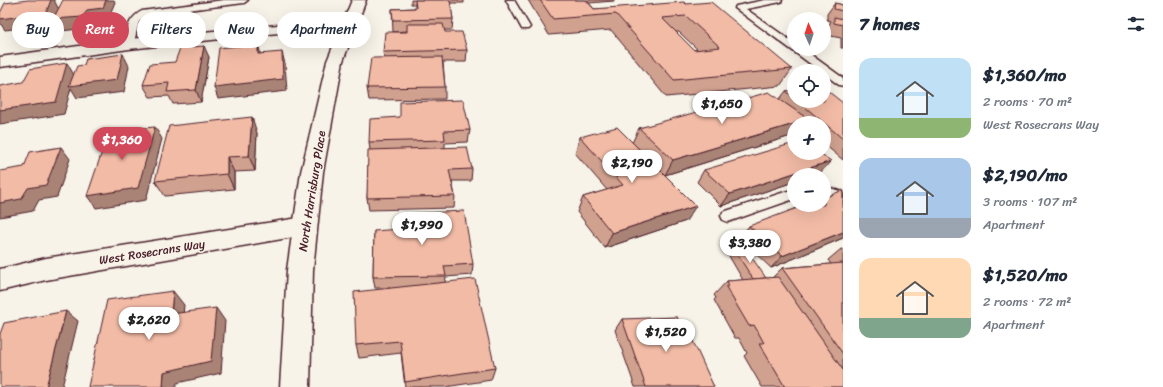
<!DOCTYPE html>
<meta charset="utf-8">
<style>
body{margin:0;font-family:Sriracha,sans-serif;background:#f6f6f7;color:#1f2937;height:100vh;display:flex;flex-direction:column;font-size:15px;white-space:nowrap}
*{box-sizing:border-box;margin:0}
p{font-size:13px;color:#747a83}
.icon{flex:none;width:22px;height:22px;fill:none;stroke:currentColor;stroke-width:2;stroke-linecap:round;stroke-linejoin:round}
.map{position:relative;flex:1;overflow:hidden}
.drawer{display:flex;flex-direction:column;background:#fff;width:320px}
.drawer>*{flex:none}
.top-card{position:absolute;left:12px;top:12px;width:380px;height:36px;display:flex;gap:8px}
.needle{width:26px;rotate:357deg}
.tools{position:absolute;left:787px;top:12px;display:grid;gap:8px}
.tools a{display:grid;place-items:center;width:44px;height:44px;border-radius:50%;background:#fff;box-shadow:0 4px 16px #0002;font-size:20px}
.price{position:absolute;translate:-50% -34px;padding:0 9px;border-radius:14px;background:#fff;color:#222;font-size:13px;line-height:26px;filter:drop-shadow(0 1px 2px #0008)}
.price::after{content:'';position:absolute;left:50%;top:24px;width:12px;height:9px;margin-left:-6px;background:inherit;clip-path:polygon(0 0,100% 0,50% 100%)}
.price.selected{background:#d1495b;color:#fff}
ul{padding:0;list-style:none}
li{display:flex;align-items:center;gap:12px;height:100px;padding:0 16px}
li span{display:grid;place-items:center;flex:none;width:112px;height:80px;border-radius:12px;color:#555}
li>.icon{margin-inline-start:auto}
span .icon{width:48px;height:48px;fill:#fffc;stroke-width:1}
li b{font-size:17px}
h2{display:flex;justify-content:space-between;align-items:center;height:48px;padding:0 16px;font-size:17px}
.pill{padding:0 14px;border-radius:18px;background:#fff;box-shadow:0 4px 16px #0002;font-size:14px;line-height:36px}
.pill.selected{background:#d1495b;color:#fff}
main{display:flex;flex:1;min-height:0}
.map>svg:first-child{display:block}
</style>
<main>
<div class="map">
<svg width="843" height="387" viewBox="0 0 843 387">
<rect width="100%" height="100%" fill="#f7f3e8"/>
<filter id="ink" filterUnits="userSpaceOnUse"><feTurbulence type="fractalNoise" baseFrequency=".025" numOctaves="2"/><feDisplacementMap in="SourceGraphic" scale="8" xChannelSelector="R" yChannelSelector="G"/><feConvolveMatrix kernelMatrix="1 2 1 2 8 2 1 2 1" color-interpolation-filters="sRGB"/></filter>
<g filter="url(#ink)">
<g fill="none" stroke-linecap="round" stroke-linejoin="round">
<g stroke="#4a1f2b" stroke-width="3">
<g id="lane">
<path d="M224,0h24l-4,3 -97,12 -8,7 -6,24h-8l-1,-2c3,-14 4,-26 18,-33z"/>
<path d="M506,0h8l16,27 -2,2h-6z"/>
<path d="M765,0h17l-1,2 -35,7 48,34v6h9l40,29v8l-4,-1 -15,-11v-3h-4l-85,-63 1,-2z"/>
<path d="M824,186l19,6v11l-19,-7z"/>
<path d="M794,189v10l-66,23 -5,-2 -2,-4 2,-4z"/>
</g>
</g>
<g stroke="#4a1f2b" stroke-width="3">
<g id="street">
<path d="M298,23l49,1 5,2 3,3 -3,3 -5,2 -49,-3 -68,7 -101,11 -129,18v-10l129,-18z"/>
<path d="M305,217l8,2 4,7 -4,7 -8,2 -259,45 -46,11v-22l46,-11z"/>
</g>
</g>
<g stroke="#4a1f2b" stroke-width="3">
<path id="secondary" d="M352,0h14l-23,61 -20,111 -10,98 -3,117h-30l7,-117 14,-98 26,-111z"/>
</g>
<use href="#lane" fill="#f7f3e8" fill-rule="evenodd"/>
<use href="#street" fill="#f7f3e8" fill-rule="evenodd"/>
<use href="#secondary" fill="#f7f3e8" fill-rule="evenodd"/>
</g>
<g fill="#d0a18f" stroke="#4a1f2b" fill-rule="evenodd">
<path d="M411,0h53v3h-14l3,16 -1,11h-8l1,2 22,18 -1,12h-23l2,25v12l-76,1 -2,-12 17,-30 -1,-6 24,-20v-1l-14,1 -1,-23 23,-1v-4h-4z"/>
<path d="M528,0h86v1l-25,2 5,6 92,-5 106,65 -12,17 -114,11 -55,-67 -62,5zM676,32h3l18,17 -3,1z"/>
<path d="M835,3l8,2v43h-2v-10l-15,-3 1,-7 4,-7 -4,-1v-6z"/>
<path d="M209,57l-8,45 -28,2 -4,-8 -19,1 -7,-12z"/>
<path d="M794,90v11h30l19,2v57l-19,-16v-21h-30v12l-129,40 21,46 -81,27 -28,-36 6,-15 24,-7 -32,-37 5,-16 52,6 7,-15 140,-28 7,-9z"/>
<path d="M400,117l70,13 -2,12 -23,1v5l27,21 -1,12h-19l3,15 -1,12 -85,2 -2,-12 3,-48 -1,-8z"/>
<path d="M257,133l-2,38 -21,1v17l-69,7 -10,-15z"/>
<path d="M704,170l116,3 -99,33 -24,-24z"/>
<path d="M749,226l94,12 -72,30 -32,-30z"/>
<path d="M374,231l99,33 -1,11 -26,2 -1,5 50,86 -4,12 -46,7h-40l-4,-34 -42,5 -3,-13 34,-57h-15l-2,-11z"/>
<path d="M734,249l32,29h6l10,-10 49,-4 -3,-4 13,-11h2v138h-81l-18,-31 3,-3 -8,-15h-4l-21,-38 2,-2 -2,-3 13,-14 16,-1 -14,-24z"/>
<path d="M622,319l59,7 33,61h-79l-20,-57z"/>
</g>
<g fill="#a98374" stroke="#4a1f2b">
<path d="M51,0h3l4,8 29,2 19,-10h8l1,2 -7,17 -15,2 -3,7 -30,3 -6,-10 -1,3 -48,6 -5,-7v-4z"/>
<path d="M258,44l3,11 -3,-1z"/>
<path d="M204,46l5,11 -8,45 -5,-12z"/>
<path d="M282,52l3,12 2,27 -69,8 -4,-12z"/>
<path d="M123,54l6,12 -5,26 -47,6 -6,-10 -7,26 -64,10v-14l67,-47 7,12z"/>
<path d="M252,117l5,16 -2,38 -6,-15z"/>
<path d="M808,119l-3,4h-9z"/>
<path d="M794,124v11l-129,40 8,-15z"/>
<path d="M155,127l7,12 -16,61 -50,8 -9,-12z"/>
<path d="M61,147l9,12 -13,38 -18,3 -6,11 -33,6v-14l28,-15z"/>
<path d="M227,157l7,15v17l-7,-15z"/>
<path d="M831,161l-11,12 -6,2h-20v7l-73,24 9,-12z"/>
<path d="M696,206l-10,15 -81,27 7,-15z"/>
<path d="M843,232v6l-72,30 11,-12z"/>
<path d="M173,291l11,14 -2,22 -11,-13z"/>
<path d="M216,308l9,13 -4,52 -44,10 -1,4h-13l1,-15z"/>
<path d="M66,311l12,10 -16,66h-16z"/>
</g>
<g fill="#f2bba6" stroke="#4a1f2b" fill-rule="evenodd">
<path d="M28,0h23l-5,13 -46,6v-6l5,-10z"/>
<path d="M63,0h43l-3,8 -16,2 -4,7 -30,2z"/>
<path d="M415,0h35l3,19 -60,1 -1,-11 24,-1z"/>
<path d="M540,0h46l8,9 90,-7 2,2 25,-2 81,67 -118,11 -58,-66 -63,5zM686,16l34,31 -26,3 -32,-32z"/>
<path d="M835,3l8,2v6l-9,-2z"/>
<path d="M834,17l9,2v6l-9,-2z"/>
<path d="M407,24h36l2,8h17l5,18 -84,2 2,-20h22z"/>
<path d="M258,44v10l24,-2 1,27 -69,8 5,-39z"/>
<path d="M204,46l-8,44 -29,2 2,-9 -26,2 7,-21 25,-2 5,-14z"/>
<path d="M123,54l-6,26 -48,6 8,-20 7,-1 2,-6z"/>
<path d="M442,57l3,30 -78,1 4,-30z"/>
<path d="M67,63l-11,39 -56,8v-24l23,-4 7,-13z"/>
<path d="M824,88l19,15v36l-45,-38h26z"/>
<path d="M794,90v8l-8,-7z"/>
<path d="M769,92l39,27 -12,4h-2v1l-121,36 -34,-32z"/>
<path d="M463,100l7,30 -26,1 1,9 -76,2 1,-23 30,-2v-15z"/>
<path d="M252,117l-3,39 -22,1v17l-72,7 14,-55z"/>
<path d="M155,127l-17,61 -51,8 22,-65z"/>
<path d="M617,127l79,79 -84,27 -29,-36 40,-12 -43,-48z"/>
<path d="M794,143v10h26l11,8 -101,33 -26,-24z"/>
<path d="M61,147l-15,38 -18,3 -7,11 -21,4v-32l24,-4 6,-15z"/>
<path d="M467,147l5,22 -23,1 6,26 -88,2 1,-48z"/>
<path d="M843,190v42l-61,24 -33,-30 56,-21h19v-7z"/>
<path d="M464,211l9,53 -29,2 2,10 -73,1 1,-46 26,-2v-15z"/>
<path d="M734,249h12l20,29 -13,1z"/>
<path d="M843,263v91l-61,-86z"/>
<path d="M778,277l65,93v17h-58l-26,-44h5l-10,-18 -5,1 -23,-39 3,-1 -2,-5z"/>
<path d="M475,279l20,89 -90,14 -5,-41 -44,4 -2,-53z"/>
<path d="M173,291l-2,23 45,-6 -5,53 -47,11 -1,15h-75l19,-87z"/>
<path d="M66,311l-20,76h-46v-53l4,-11z"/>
<path d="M677,317l4,9h5l28,61h-68l-24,-68z"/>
</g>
</g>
<g text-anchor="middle" stroke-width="3" stroke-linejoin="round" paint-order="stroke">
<g font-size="12" fill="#4a1f2b" stroke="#f7f3e8">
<text transform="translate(312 191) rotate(-81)" y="4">North Harrisburg Place</text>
<text transform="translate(152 252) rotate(-9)" y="4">West Rosecrans Way</text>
</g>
</g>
</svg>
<div class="tools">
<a><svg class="needle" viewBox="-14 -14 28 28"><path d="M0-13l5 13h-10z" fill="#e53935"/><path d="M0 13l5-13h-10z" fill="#747a83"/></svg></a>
<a><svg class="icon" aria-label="locate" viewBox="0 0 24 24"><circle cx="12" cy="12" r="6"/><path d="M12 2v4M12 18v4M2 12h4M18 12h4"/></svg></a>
<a>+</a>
<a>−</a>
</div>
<b class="price" style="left:722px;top:125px">$1,650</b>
<b class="price selected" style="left:122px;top:161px">$1,360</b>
<b class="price" style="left:632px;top:184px">$2,190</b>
<b class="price" style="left:422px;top:246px">$1,990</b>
<b class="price" style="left:750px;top:264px">$3,380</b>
<b class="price" style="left:149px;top:341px">$2,620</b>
<b class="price" style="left:666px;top:353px">$1,520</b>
<div class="top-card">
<a class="pill">Buy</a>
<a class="pill selected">Rent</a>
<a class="pill">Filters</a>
<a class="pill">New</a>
<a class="pill">Apartment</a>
</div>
</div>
<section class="drawer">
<h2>7 homes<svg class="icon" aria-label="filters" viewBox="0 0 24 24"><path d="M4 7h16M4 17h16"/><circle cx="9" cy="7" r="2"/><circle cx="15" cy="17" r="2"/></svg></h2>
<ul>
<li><span style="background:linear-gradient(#bfe0f5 75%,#8fb573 0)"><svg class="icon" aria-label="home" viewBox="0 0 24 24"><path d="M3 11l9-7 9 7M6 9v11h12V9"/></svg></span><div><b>$1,360/mo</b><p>2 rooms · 70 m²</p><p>West Rosecrans Way</p></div></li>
<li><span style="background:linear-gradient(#a9c7e8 75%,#9aa5b1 0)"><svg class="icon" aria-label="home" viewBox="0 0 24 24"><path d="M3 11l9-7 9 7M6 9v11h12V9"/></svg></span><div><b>$2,190/mo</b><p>3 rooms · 107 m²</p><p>Apartment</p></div></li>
<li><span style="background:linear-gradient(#ffd9b3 75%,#7fa58c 0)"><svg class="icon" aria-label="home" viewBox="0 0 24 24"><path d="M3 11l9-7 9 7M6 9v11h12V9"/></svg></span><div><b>$1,520/mo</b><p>2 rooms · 72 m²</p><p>Apartment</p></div></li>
</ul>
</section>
</main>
